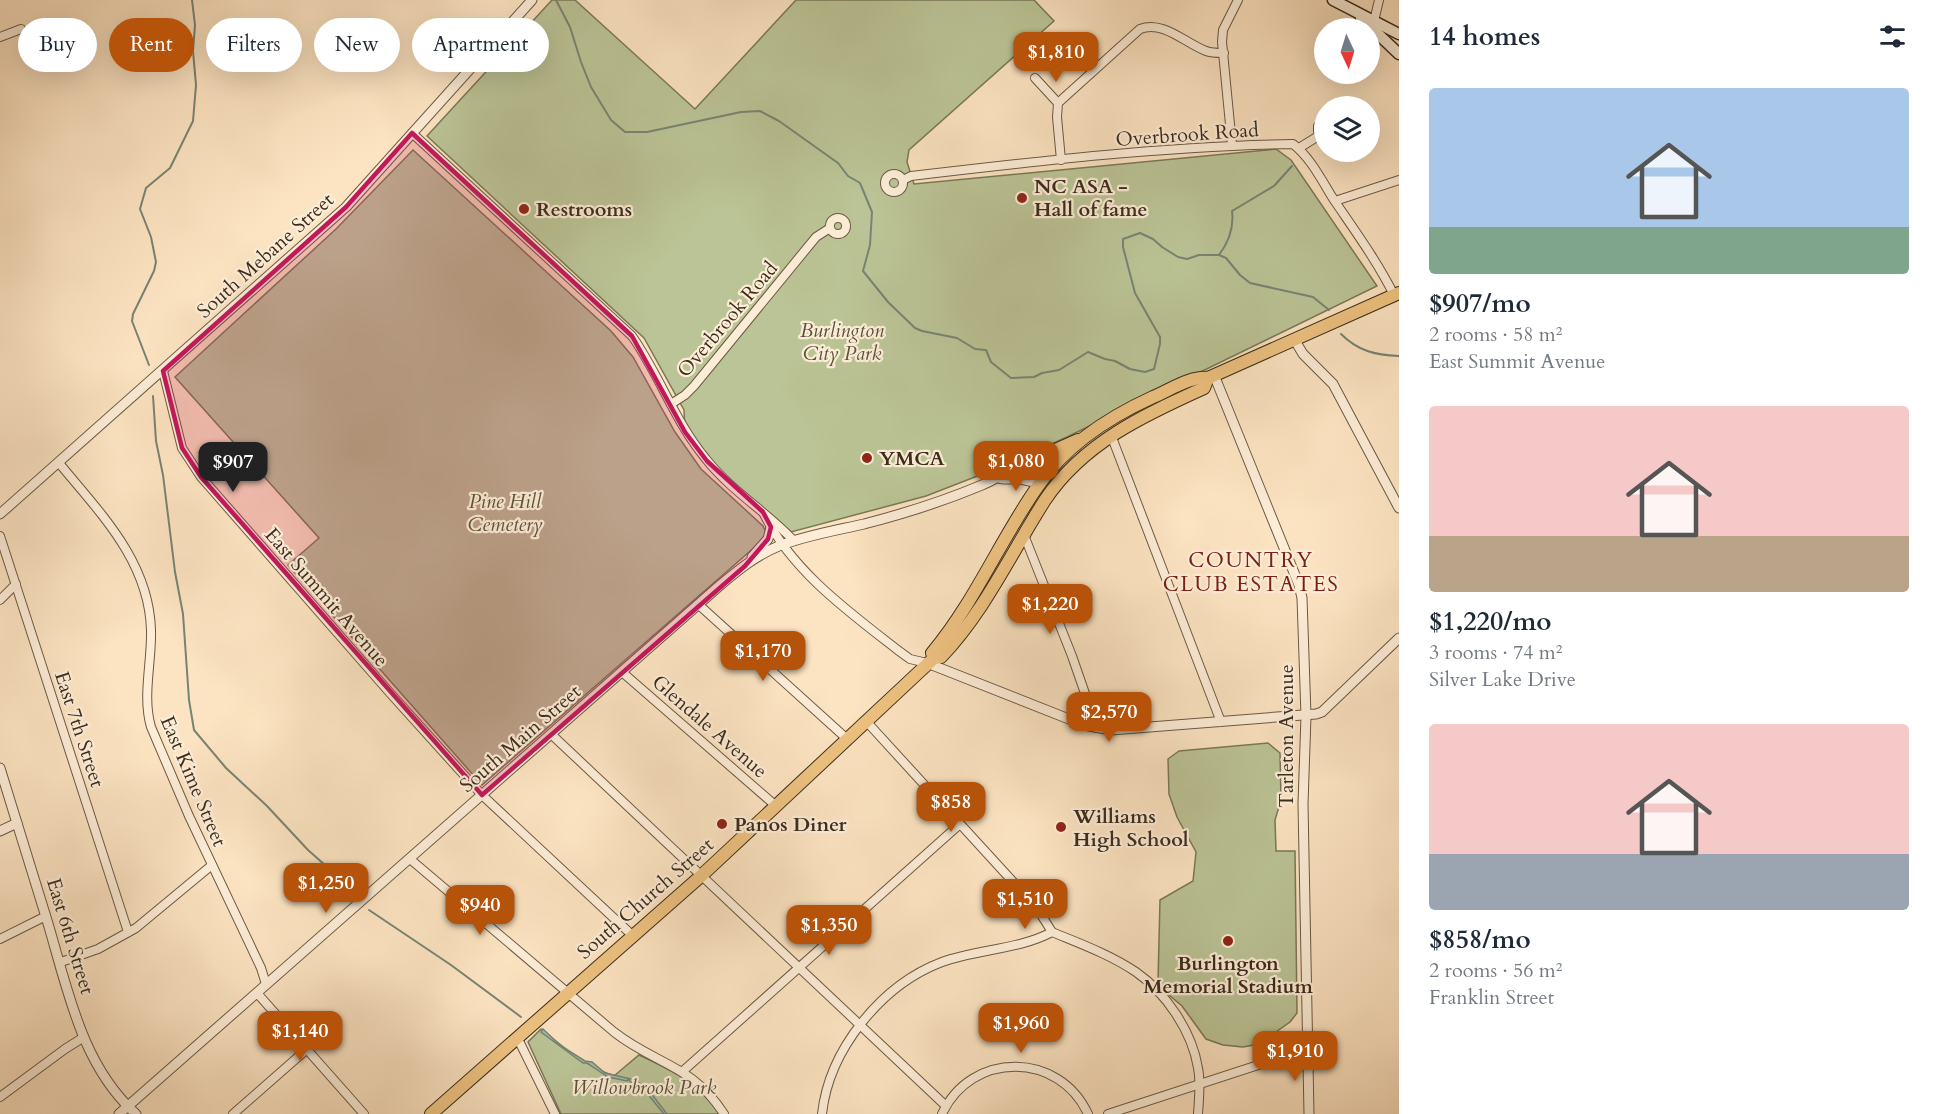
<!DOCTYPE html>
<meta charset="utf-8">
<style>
body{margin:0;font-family:Cardo,serif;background:#f6f6f7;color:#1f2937;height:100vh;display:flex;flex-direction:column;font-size:22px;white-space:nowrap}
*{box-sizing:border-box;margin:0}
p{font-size:20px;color:#747a83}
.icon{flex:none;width:33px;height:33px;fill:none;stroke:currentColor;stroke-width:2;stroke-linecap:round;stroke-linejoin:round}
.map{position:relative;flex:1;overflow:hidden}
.side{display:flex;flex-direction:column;background:#fff;width:540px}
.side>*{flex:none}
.guide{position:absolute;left:18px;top:18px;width:570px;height:54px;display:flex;gap:12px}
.needle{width:39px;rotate:176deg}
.controls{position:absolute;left:1314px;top:18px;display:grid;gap:12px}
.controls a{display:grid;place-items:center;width:66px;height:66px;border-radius:50%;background:#fff;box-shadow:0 6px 24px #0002;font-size:30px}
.price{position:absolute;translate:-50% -51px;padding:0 14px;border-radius:12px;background:#b45309;color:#fff;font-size:20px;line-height:39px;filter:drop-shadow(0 2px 3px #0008)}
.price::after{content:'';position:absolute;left:50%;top:36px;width:18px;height:14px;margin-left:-9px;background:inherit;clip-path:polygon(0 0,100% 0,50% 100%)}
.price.selected{background:#222;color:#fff}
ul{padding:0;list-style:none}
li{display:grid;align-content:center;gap:12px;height:318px;padding:0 30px}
li span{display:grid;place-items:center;height:186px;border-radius:6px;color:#555}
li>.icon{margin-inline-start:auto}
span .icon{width:108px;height:108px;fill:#fffc;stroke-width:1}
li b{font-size:26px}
h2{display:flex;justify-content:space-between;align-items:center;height:72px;padding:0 30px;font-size:26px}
.pill{padding:0 21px;border-radius:27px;background:#fff;box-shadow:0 6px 24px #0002;font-size:21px;line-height:54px}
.pill.selected{background:#b45309;color:#fff}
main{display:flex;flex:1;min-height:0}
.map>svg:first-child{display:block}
</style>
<main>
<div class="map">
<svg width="1399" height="1114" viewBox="0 0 1399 1114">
<rect width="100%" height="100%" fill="#fce3c1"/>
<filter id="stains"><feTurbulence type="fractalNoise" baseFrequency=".00333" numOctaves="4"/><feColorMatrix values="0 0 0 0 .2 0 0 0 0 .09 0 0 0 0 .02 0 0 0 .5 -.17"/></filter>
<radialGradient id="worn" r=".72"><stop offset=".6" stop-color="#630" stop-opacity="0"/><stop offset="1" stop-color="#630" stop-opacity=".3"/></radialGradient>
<g fill="#bbc496" stroke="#7a7859" stroke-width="1.5">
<path d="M552,0h23l120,109 101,-109h238l20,21 -145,129 -2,12 7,22 362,-35 15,11 86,126 -310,151 -74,33 -67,26 -135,36 -19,-17 -7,-3 -58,-53 -22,-27 -1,-22 -40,-72 -217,-202z"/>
<path d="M413,150l198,181 22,26 42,75 26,37 62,57 3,7 -2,6 -282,246 -194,-220 31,-27 -144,-161 161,-148z"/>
<path d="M1268,743l12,10 1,47 -6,20 1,31h19l2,162 -7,9 -31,22 -16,3 -20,-2 -17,-6 -24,-33 -13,-11 -11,-13 2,-82 33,-19 3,-29 -19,-35 -8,-23 -1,-35 11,-8z"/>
<path d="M541,1029c23,19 45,37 73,47l25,-21c30,14 63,29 80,59h-158l-33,-72z"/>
</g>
<path fill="#a0beaf" stroke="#778474" stroke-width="1.5" d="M543,1029l18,17 24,15 7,1 13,11 30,7 12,8 20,26h-3l-23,-28 -9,-2 -4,-5 -1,2 -19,-4 -21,-14h-4l-42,-31z"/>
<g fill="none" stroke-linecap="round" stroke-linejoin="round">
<g stroke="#778474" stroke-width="2">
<path d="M556,0l14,27 11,35 10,25 20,33 14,12h22l94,-20 19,-1 19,10 59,42 10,13 12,7 12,29 -2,33 -7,26 25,31 27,26 7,3 35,7 18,11 11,1 5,12 20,16 23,-1 8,-4 17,-3 29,-18 17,7 10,2 15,8 15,3 9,-3 6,-25v-7l-25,-44 -12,-46v-8l17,-6 13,6 9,8 16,10 9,2 12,-4h20l7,3 14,17 10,8 63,14 16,13"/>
<path d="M1219,255c9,-12 15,-28 13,-44l42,-25 18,-20"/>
<path d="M1341,334c17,17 34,21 58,22"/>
<path d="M149,365l-17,-44 1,-7 21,-43 2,-9 -5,-25 -11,-28 6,-21 24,-20 23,-47 3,-36 -3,-34 2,-26 -3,-25"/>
<path d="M153,396l3,45 7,34 12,97 8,42 6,86 5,30 32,38 41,38 41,44 26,23"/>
<path d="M369,910l82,55 70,52"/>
</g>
<g stroke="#6a5a45" stroke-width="10">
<g id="minor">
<path d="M1374,21l5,-21"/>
<path d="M0,37l21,-8"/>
<path d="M1035,78l23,25"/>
<path d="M412,133l220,203c28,40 43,86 74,123 25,32 61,53 88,82"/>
<path d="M1323,136l-5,-5v-5l6,-7"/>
<path d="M1232,145l-10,-103 1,-12 15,-30"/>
<path d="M1299,148l21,-13"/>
<path d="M1061,160l-4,-43 1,-14 82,-74c23,-9 45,14 66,22 5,2 12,2 18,2"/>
<circle cx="894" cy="183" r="9"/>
<path d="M903,180l8,-4c127,-15 255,-30 382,-32 18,14 29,37 41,56 21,31 43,61 60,95"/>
<path d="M1335,201l64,-21"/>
<circle cx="838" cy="226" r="8"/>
<path d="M163,371l19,77 19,29 189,216 92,102 150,140"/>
<path d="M671,404l14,-9 9,-9 122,-149 14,-9"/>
<path d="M1111,435l110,287"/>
<path d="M59,463c41,50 90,98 92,167 1,32 -9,66 0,97l38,89 72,152 5,16"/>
<path d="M764,514c28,57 85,98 135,137l11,8 17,4"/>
<path d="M1024,535l48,121 25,72"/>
<path d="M0,536l128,396"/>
<path d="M0,600l16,-16"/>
<path d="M699,605l147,133"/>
<path d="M622,672l154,134"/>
<path d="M866,721l171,187 15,24"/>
<path d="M551,734l395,372"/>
<path d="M410,859l204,173c42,33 78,32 110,82"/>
<path d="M0,939l46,-23"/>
<path d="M61,962l37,-13 38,-21 76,-63"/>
<path d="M257,993l107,121"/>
<path d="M517,1037l38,77"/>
<path d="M683,1071l277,-247"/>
<path d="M0,1097l65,-48 19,-12"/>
<path d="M233,1114l73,-64"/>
<path d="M822,1114c7,-64 59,-129 120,-152 36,-13 76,-12 110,-30 29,12 59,23 84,40 30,21 56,59 62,96 3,15 1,30 0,46"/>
<path d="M942,1114c29,-63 117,-63 146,0"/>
<path d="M1108,1114l199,-65"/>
</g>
</g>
<g stroke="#6a5a45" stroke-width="11">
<g id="tertiary">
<path d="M1294,339l9,15 30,30 66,124"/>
<path d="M1214,375l85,210 3,13 4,118 -3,88 6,310"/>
<path d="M996,477c8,4 14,1 22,2 7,0 13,4 20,2"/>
<path d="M0,514l346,-307 186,-207"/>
<path d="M752,557l16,-18 3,-12"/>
<path d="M927,663l157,62 27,5 205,-16 6,-2 77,-74"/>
<path d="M0,768c15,50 31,99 46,149 21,68 34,147 90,197"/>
<path d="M0,831l17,-8"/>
<path d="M119,1114l599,-527c19,-16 38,-32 61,-41 24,-10 59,-16 85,-22 39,-10 80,-23 118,-39 19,-8 33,-22 55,-9l1,5"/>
</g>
</g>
<g stroke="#3a2c1c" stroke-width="13">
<g id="secondary">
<path d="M1333,0l66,34"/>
<path d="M1361,18l38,36"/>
</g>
</g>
<g stroke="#3a2c1c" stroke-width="14">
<g id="primary">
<path d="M1004,473l74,-33"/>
<path d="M934,658l-2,-5c43,-51 68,-113 106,-167 27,-40 71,-69 115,-89 17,-7 37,-21 55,-19l191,-85"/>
<path d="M431,1114l270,-238 233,-218 7,-1c44,-46 70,-104 104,-157 38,-57 99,-85 159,-112l4,-10"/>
</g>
</g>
<use href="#minor" stroke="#fdedd7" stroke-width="8"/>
<use href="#tertiary" stroke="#fdedd7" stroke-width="9"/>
<use href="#secondary" stroke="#fdedd7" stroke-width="10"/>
<use href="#primary" stroke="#eec280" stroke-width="12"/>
</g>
<path fill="#c2185b" fill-opacity="0.2" stroke="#c2185b" stroke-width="4.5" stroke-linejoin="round" d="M412,133l220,203 53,96 22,29 56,51 8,15 -3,12 -23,27 -263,229 -281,-318 -19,-29 -19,-77 183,-164z"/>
<g fill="#8f2418" stroke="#fdedd7" stroke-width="2">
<circle cx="1022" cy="198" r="6"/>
<circle cx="524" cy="209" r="6"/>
<circle cx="867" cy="458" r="6"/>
<circle cx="722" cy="824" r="6"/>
<circle cx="1061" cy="827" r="6"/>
<circle cx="1228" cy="941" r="6"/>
</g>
<g text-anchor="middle" stroke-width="4.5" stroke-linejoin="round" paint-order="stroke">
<g font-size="20" fill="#3a2c1c" stroke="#fdedd7">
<text transform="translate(1187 134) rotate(-4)" y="7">Overbrook Road</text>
<text transform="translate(265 255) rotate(-42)" y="7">South Mebane Street</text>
<text transform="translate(727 319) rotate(-50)" y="7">Overbrook Road</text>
<text transform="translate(327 597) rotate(49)" y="7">East Summit Avenue</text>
<text transform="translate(710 726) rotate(41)" y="7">Glendale Avenue</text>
<text transform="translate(80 729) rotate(72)" y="7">East 7th Street</text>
<text transform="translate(1286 736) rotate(-90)" y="7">Tarleton Avenue</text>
<text transform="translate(520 738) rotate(-41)" y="7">South Main Street</text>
<text transform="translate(194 781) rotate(67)" y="7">East Kime Street</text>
<text transform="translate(645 898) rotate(-41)" y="7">South Church Street</text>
<text transform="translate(71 936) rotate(73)" y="7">East 6th Street</text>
</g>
<g font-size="20" font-weight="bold" fill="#3a2c1c" stroke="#fdedd7" text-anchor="start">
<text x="1034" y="193">NC ASA -<tspan x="1034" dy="23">Hall of fame</tspan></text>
<text x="536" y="216">Restrooms</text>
<text x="879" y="465">YMCA</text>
<text x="1073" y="823">Williams<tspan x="1073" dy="23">High School</tspan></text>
<text x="734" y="831">Panos Diner</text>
<text x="1228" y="970" text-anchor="middle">Burlington<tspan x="1228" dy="23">Memorial Stadium</tspan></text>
</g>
<g font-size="20" font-style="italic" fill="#5a523a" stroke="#fdedd7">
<text x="842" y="337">Burlington<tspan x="842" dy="23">City Park</tspan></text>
<text x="505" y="508">Pine Hill<tspan x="505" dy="23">Cemetery</tspan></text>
<text x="644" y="1094">Willowbrook Park</text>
</g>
<g font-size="21" letter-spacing="1.5" fill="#7a1f14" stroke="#fdedd7">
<text x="1251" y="567">COUNTRY<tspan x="1251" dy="24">CLUB ESTATES</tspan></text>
</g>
</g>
<rect width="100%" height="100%" filter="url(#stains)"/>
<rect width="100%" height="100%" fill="url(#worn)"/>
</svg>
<div class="controls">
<a><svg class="needle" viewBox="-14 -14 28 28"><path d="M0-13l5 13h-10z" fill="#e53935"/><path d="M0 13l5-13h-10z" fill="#747a83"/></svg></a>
<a><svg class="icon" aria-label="layers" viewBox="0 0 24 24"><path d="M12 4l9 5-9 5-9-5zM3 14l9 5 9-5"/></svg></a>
</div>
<b class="price" style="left:1056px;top:83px">$1,810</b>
<b class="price" style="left:1016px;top:492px">$1,080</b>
<b class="price selected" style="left:233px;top:493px">$907</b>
<b class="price" style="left:1050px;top:635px">$1,220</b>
<b class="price" style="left:763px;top:682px">$1,170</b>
<b class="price" style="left:1109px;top:743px">$2,570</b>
<b class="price" style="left:951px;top:833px">$858</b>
<b class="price" style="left:326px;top:914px">$1,250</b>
<b class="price" style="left:1025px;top:930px">$1,510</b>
<b class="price" style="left:480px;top:936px">$940</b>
<b class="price" style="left:829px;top:956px">$1,350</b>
<b class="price" style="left:1021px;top:1054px">$1,960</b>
<b class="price" style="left:300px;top:1062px">$1,140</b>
<b class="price" style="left:1295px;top:1082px">$1,910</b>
<div class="guide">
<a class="pill">Buy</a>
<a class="pill selected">Rent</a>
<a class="pill">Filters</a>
<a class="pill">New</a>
<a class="pill">Apartment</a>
</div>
</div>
<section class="side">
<h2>14 homes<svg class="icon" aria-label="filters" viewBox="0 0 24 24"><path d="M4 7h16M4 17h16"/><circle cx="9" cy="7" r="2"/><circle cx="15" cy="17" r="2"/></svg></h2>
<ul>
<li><span style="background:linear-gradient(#a9c7e8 75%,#7fa58c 0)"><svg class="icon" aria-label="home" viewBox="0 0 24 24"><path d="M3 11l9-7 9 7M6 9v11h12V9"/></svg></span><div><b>$907/mo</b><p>2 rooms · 58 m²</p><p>East Summit Avenue</p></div></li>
<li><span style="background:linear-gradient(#f6c9c9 70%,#b9a48a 0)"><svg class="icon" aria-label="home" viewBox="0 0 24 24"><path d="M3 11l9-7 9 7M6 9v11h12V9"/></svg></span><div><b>$1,220/mo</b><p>3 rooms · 74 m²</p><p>Silver Lake Drive</p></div></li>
<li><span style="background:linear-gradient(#f6c9c9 70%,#9aa5b1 0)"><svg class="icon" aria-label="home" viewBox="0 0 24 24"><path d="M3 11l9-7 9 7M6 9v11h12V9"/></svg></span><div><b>$858/mo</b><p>2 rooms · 56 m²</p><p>Franklin Street</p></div></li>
</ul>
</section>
</main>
